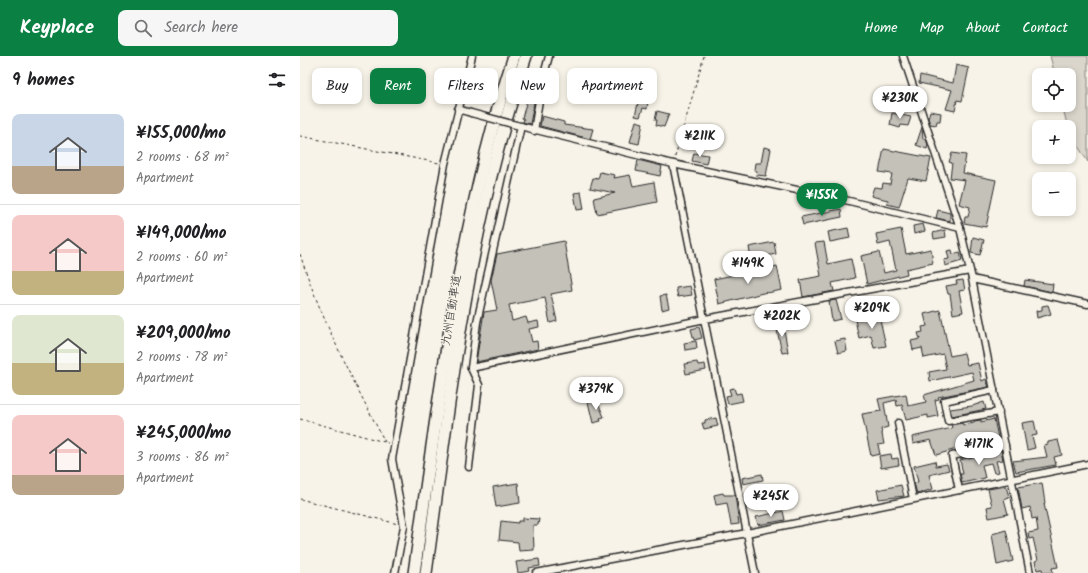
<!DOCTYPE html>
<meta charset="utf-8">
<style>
body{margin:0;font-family:Kalam,"Klee One",sans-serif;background:#f6f6f6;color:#202124;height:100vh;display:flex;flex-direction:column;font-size:15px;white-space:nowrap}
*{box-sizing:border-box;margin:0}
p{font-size:13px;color:#757577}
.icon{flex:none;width:22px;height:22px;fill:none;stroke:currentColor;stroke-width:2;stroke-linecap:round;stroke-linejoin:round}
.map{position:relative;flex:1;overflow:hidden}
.side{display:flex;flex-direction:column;background:#fff;width:300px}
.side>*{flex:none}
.guide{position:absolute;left:12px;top:12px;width:380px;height:36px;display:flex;gap:8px}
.controls{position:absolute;left:732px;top:12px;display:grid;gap:8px}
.controls a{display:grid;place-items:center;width:44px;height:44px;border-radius:8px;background:#fff;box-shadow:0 2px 6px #0003;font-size:20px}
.price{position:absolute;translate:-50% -34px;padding:0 9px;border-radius:14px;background:#fff;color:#222;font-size:13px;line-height:26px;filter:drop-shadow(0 1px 2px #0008)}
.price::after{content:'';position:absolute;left:50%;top:24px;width:12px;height:9px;margin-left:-6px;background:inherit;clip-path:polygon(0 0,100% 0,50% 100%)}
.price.selected{background:#0b8043;color:#fff}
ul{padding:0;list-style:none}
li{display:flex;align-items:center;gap:12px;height:100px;padding:0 12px}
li+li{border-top:1px solid #e0e0e0}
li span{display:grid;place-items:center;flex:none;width:112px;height:80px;border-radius:8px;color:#555}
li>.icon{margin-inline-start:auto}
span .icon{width:48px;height:48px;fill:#fffc;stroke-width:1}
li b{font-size:17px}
h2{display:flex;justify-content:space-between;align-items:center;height:48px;padding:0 12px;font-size:17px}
.chip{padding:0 14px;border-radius:8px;background:#fff;box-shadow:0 2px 6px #0003;font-size:14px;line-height:36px}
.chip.selected{background:#0b8043;color:#fff}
header{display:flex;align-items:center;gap:24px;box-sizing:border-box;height:56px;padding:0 20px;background:#0b8043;color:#fff}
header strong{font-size:19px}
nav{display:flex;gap:22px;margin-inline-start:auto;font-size:14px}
.search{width:280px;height:36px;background:#f6f6f6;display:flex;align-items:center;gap:10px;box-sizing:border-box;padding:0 14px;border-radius:8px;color:#757577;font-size:15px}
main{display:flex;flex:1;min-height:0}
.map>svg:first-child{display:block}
</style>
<header>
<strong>Keyplace</strong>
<div class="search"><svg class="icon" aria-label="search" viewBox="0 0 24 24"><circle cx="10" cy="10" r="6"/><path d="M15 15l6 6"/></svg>Search here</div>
<nav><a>Home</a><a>Map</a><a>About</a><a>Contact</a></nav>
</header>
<main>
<section class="side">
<h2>9 homes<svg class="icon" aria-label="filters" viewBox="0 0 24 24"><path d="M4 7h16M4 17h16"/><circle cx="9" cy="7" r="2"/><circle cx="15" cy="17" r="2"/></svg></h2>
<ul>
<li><span style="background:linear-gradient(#c9d6e8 65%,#b9a48a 0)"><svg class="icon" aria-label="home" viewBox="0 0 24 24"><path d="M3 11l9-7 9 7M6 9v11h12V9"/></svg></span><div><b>¥155,000/mo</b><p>2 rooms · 68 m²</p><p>Apartment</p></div></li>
<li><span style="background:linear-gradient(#f6c9c9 70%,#c2b280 0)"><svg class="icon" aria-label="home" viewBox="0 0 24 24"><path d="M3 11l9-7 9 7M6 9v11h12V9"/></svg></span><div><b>¥149,000/mo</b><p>2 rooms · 60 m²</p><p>Apartment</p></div></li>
<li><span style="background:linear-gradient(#dfe7d0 60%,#c2b280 0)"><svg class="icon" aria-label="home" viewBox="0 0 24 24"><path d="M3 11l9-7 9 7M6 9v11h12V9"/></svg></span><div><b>¥209,000/mo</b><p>2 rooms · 78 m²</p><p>Apartment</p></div></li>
<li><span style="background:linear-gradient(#f6c9c9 75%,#b9a48a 0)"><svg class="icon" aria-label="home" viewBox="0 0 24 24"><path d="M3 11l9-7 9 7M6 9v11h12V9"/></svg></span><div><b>¥245,000/mo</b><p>3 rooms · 86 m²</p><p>Apartment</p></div></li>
</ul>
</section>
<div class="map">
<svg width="788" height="517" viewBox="0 0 788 517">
<rect width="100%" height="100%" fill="#f7f3e8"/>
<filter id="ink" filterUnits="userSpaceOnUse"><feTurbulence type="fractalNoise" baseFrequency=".025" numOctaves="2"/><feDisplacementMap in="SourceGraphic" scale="8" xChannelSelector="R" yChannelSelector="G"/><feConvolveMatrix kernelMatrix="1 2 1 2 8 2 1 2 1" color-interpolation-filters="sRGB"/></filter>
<g filter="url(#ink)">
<path fill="#dad6cc" stroke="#82807c" d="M750,0h38v106l-19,-30 -7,-27h7v-30h-14z"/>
<g fill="#c4c1b9" stroke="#2b2b2b">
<path d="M656,9l13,3 -7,33 -5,-1 -2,11 -9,-2 6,-19 -33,-7 1,-8 33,8z"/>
<path d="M231,29l6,2 -7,37 -7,-2 1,-3 -2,-1z"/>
<path d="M339,43l9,2 -1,8 -4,-1 -3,9 -5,-1z"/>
<path d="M357,55l12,3 -5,13 -8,-2 1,-5h-2z"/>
<path d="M630,55l11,2 -1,8h-3l-1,4 -6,-1 -2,-6z"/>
<path d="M592,57l19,4 -3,9 -7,-1 -1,3 -10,-3z"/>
<path d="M242,60l22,6v3l29,4 -3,10 -50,-13z"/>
<path d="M336,65l7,2 -4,21 -9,-2z"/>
<path d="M622,71l1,12h3l2,6 -1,4 -11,-4z"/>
<path d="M464,91l7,2 -5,27 -10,-1 1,-4 -3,-1 1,-7h6z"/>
<path d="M584,93l47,9 -5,23 -18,-3 -9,29 -12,-3 1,-4 -17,-4 3,-9 8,1 1,-5 7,1 2,-10 -13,-2z"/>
<path d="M394,97l14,2 -2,9 -14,-3z"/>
<path d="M652,97l14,2 -3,18 33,7 -10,47 -22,-4 1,-6h3l2,-10 -11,-3 6,-24 -15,-2 2,-15 -3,-1z"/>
<path d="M338,104l24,6 -2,10 -24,-5z"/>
<path d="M300,116l15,3 -1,3 16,-3 3,11 21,-4 3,20 -60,12 -3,-16 21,-5 -25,-5 3,-10 5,1z"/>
<path d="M281,136l3,17 -7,1 -3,-17z"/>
<path d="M541,153l1,8 -39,8 -2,-8z"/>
<path d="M638,154l12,3v8l-14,-3z"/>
<path d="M623,168l2,7 -11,3 -1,-8z"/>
<path d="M548,172l2,10 -20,4 -2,-10z"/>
<path d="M601,173l5,25 25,-5 2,14 -27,6 1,5 -40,10 -6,-28 18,-4 5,21 12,-3 -6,-28 -12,3 -2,-11z"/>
<path d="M645,174l1,7 -12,2 -1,-6z"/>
<path d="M673,181l11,3 -4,15 -9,-2z"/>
<path d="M264,185l8,49 -21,4 6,27 -7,2 -5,-25 -36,7 3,16 14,-4 2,6 10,-2 1,6 -10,2 3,13 5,-1 1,8 -62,13 8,-50 13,-2 -6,-30 6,-26z"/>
<path d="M474,186l2,12 -25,5 -2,-12z"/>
<path d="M524,186l4,22 23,-5 4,19 -23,5 2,8 -31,6 -3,-17 21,-4 -6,-33z"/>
<path d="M652,194l1,4 7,-2 2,9 -17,5 -1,-6 5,-1 -2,-8z"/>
<path d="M477,210l5,24 -15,3v-1l-48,12 -5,-25z"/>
<path d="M663,224l2,10 -6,1 4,21 -10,2 -3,-20h-2l-2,-8 11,-2 -1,-3z"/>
<path d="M725,224l28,4 -1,8 -28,-6z"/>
<path d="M390,230l2,9 -14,2 -2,-9z"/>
<path d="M366,239l3,13 -7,2 -2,-14z"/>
<path d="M536,244l5,19 -9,2 -3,-20z"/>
<path d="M748,249l3,9 -14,4 -1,-7 6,-1v-4z"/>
<path d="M640,254l10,46 14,-3 3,12 11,-2 4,18 4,-2 3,8 -51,10 1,2 -4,1 3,16 -10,2v-3l-22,5 -4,-15 -5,1 -1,-6 -12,3 4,24 -7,2 3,15 -6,1 2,9 -9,2 -9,-42 19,-3 -3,-12 28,-5 2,12 18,-4 -2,-7 50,-15 -2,-8 -42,9 -1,-9 17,-3 -3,-15 -19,4 -2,-10 -9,2 -2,-9 9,-2 -2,-6 5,-1 -1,-5 5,-1 -3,-12z"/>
<path d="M579,259l7,31 -12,2 -3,-13 -12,3 -4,-18z"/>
<path d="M483,268l5,28 -6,1 -6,-28z"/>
<path d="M399,271l3,11 -8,2 -3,-11z"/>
<path d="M545,283l2,12 -9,2 -3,-12z"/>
<path d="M396,285l1,7 -12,2 -1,-7z"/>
<path d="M397,306l1,3 7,-1 1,6 -20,4 -2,-10z"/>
<path d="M434,332l2,6 5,-1 2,8 -15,3 -2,-8 5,-1 -2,-6z"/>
<path d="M297,344l7,17 -4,1 1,3 -8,2 -5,-21z"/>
<path d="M684,346l2,7 -34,7 -2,-7 22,-3z"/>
<path d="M416,362l2,8 -14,3 -2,-6h3v-3z"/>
<path d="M694,363l4,19 -3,2v1l-22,4v1l-10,1 -27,8 -5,-15 -18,4 -1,-7 40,-9 -1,-3 11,-2 1,2 11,-2v-2l7,-1v2z"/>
<path d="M734,365l3,14 -5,1 3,12 -8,2 -5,-27z"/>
<path d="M758,384l4,15 -8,2 2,8 -40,7 -3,-11 34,-4 -3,-12 4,-1v-2z"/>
<path d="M701,394l2,10 -7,1 3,11 -5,1 -3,-10 -9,2 3,13 -23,5 -2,-9h3l-3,-14z"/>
<path d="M591,398l1,5 6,-1 1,7 -18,3 -2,-12z"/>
<path d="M635,405l1,5 11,-2 2,6 -20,5 4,14 -16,5 -3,-11 4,-1 -4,-16z"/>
<path d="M462,418l1,6 -20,4 -1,-6z"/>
<path d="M218,427l2,20 -24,4 -3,-20z"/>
<path d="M742,427l3,20 -1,1 14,63 -6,1 1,5h-10l-1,-4 -5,1 -2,-9 3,-1 -5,-22 -4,1 -1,-6 10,-2 -2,-13 -4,1 -2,-12 -8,2 -4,-22z"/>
<path d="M601,429l3,11 -25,3 -2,-9z"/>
<path d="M706,430l3,11 -5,2 4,15 -19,4 -2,-11 5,-1 -4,-17z"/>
<path d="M423,437l1,2h11l4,29 -8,1 -4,-22 -11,2 -2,-10z"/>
<path d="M483,455l2,9 -27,5 -2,-8z"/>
<path d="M223,462l16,1 -1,6h-5l1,25 -15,1 -1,-9 -19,-2 2,-19 17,2v-2h5z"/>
<path d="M706,474l7,31 -16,4 -5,-31z"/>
<path d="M239,503l1,7 -11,2 1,3 -12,2 -2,-11z"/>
</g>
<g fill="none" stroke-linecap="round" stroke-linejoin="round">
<g stroke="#2b2b2b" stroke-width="9">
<g id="street">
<path d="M603,0l57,172 12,51 58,294"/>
<path d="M158,53l13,4"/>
<path d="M216,69l157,39 172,36 115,28"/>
<path d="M234,75l8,-49 7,-26"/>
<path d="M373,108l82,409"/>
<path d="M672,223l116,25"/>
<path d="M171,312l234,-49 265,-48"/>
<path d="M694,334l-50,11 4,20 51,-9"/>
<path d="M598,367l15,76"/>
<path d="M169,411l10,-82 -8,-17 6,-46 44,-196"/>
<path d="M659,434l-7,-34 53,-11"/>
<path d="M95,517l9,-47 -12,-67 53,-295 27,-108"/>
<path d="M236,517l211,-40 341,-69"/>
</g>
</g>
<g stroke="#2b2b2b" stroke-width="14">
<g id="highway">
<path d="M114,517c25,-174 45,-350 100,-517"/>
<path d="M126,517c17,-124 31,-249 59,-371 11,-50 25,-98 41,-146"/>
</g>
</g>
<g stroke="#2b2b2b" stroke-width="1" stroke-dasharray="3 3" stroke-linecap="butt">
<path d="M0,80l139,27"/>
<path d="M375,101l29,-101"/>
<path d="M0,198c21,66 53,126 85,188"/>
<path d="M0,363l88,24"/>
<path d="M0,443l98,25"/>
</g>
<use href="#street" stroke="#f7f3e8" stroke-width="6"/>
<use href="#highway" stroke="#f7f3e8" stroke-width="11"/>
<g stroke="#2b2b2b" stroke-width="9" stroke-linecap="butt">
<path id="street-bridge" d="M171,57l45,12"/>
</g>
<use href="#street-bridge" stroke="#f7f3e8" stroke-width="6"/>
</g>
</g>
<g text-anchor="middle" stroke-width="3" stroke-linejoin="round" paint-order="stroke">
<g font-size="12" fill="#2b2b2b" stroke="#f7f3e8">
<text transform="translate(151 254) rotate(-81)" y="4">九州自動車道</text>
</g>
</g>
</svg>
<div class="controls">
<a><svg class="icon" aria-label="locate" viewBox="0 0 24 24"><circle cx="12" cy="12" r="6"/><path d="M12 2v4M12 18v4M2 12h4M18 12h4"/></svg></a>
<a>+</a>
<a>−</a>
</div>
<b class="price" style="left:600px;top:64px">¥230K</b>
<b class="price" style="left:400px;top:102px">¥211K</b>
<b class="price selected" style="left:522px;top:161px">¥155K</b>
<b class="price" style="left:448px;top:229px">¥149K</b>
<b class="price" style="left:572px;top:274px">¥209K</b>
<b class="price" style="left:482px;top:282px">¥202K</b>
<b class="price" style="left:296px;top:355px">¥379K</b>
<b class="price" style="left:679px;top:410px">¥171K</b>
<b class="price" style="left:471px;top:462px">¥245K</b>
<div class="guide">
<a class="chip">Buy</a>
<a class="chip selected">Rent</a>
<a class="chip">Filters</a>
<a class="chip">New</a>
<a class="chip">Apartment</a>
</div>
</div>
</main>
